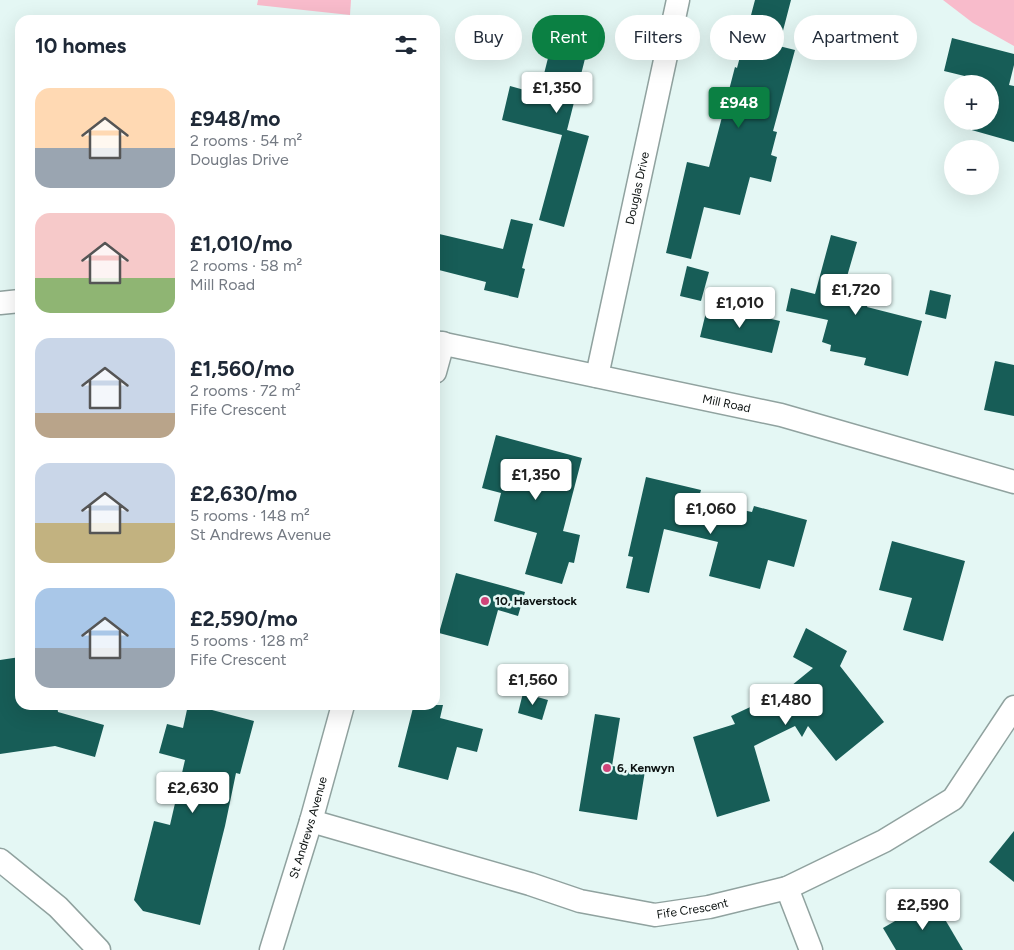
<!DOCTYPE html>
<meta charset="utf-8">
<style>
body{margin:0;font-family:Figtree,sans-serif;background:#f2f2f3;color:#1f2937;height:100vh;display:flex;flex-direction:column;font-size:19px;white-space:nowrap}
*{box-sizing:border-box;margin:0}
p{font-size:16px;color:#747a83}
.icon{flex:none;width:28px;height:28px;fill:none;stroke:currentColor;stroke-width:2;stroke-linecap:round;stroke-linejoin:round}
.map{position:relative;flex:1;overflow:hidden}
.drawer{position:absolute;left:15px;top:15px;width:425px;height:695px;display:flex;flex-direction:column;background:#fff;border-radius:15px;box-shadow:0 5px 20px #0002}
.drawer>*{flex:none}
.hud{position:absolute;left:455px;top:15px;width:475px;height:45px;display:flex;gap:10px}
.fabs{position:absolute;left:944px;top:75px;display:grid;gap:10px}
.fabs a{display:grid;place-items:center;width:55px;height:55px;border-radius:50%;background:#fff;box-shadow:0 5px 20px #0002;font-size:25px}
.price{position:absolute;translate:-50% -42px;padding:0 11px;border-radius:5px;background:#fff;color:#222;font-size:16px;line-height:32px;filter:drop-shadow(0 1px 2px #0008)}
.price::after{content:'';position:absolute;left:50%;top:30px;width:15px;height:11px;margin-left:-8px;background:inherit;clip-path:polygon(0 0,100% 0,50% 100%)}
.price.selected{background:#0b8043;color:#fff}
ul{padding:0;list-style:none}
li{display:flex;align-items:center;gap:15px;height:125px;padding:0 20px}
li span{display:grid;place-items:center;flex:none;width:140px;height:100px;border-radius:15px;color:#555}
li>.icon{margin-inline-start:auto}
span .icon{width:60px;height:60px;fill:#fffc;stroke-width:1}
li b{font-size:21px}
h2{display:flex;justify-content:space-between;align-items:center;height:60px;padding:0 20px;font-size:21px}
.pill{padding:0 18px;border-radius:22px;background:#fff;box-shadow:0 5px 20px #0002;font-size:18px;line-height:45px}
.pill.selected{background:#0b8043;color:#fff}
.map>svg:first-child{display:block}
</style>
<div class="map">
<svg width="1014" height="950" viewBox="0 0 1014 950">
<rect width="100%" height="100%" fill="#e4f7f4"/>
<g fill="#f8bbcb">
<path d="M258,0h93l-1,15 -93,-10z"/>
<path d="M943,0h71v46l-41,-23z"/>
</g>
<g fill="#175d57">
<path d="M755,0h36l-12,46 16,4 -22,81 4,1 -6,23 6,2 -6,25 -21,-5 -10,38 -36,-8 -13,52 -25,-6 21,-91 22,5 26,-100 2,1z"/>
<path d="M558,18l35,9 -26,103 22,6 -25,91 -25,-7 23,-85 -60,-15 8,-34 29,8z"/>
<path d="M952,38l62,16v11l-5,20 5,1v56l-46,-13 2,-8h20v-37h-10l1,-4 -37,-9z"/>
<path d="M511,219l22,5 -11,44 3,1 -7,29 -34,-8 2,-8 -51,-13v-36l68,16z"/>
<path d="M831,235l26,7 -11,38 11,3 -4,15 16,4 -2,5 55,14 -14,55 -44,-11 2,-7 -36,-7 1,-6 -9,-3 6,-22 -42,-9 5,-23 24,6z"/>
<path d="M687,266l22,6 -8,29 -21,-5z"/>
<path d="M930,290l21,5 -5,24 -21,-5z"/>
<path d="M708,304l72,17 -8,32 -72,-16z"/>
<path d="M995,361l19,4v51l-30,-6z"/>
<path d="M496,435l86,23 -19,73 17,4 -6,28 -5,-1 -7,22 -37,-10 12,-41 -43,-12 7,-28 -19,-5z"/>
<path d="M646,477l55,13 -3,11 54,11 2,-6 53,14 -13,47 -26,-7 -8,29 -51,-13 9,-34 -54,-13 -15,64 -23,-5 7,-31 -5,-1z"/>
<path d="M892,541l73,20 -22,80 -40,-11 9,-32 -33,-8z"/>
<path d="M456,573l69,19 -7,24 -20,-6 -10,36 -49,-13z"/>
<path d="M806,628l41,23 -7,15 44,56 -48,39 -28,-35 -6,11 -7,-11 -41,20 16,55 -53,16 -24,-80 42,-13 -4,-8 30,-14 3,6 49,-40 -20,-11z"/>
<path d="M20,657v48h37l1,7 46,13 -9,32 -40,-11 -55,8v-94z"/>
<path d="M523,693l25,7 -6,20 -24,-7z"/>
<path d="M188,705h5l61,16 -14,53 -4,-1 -11,53 -25,99 -57,-14 -9,-11 20,-79 16,4 15,-65 -26,-7 8,-29 16,4z"/>
<path d="M422,705h21l-3,13 43,11 -6,23 -20,-5 -9,33 -50,-13 15,-59 8,2z"/>
<path d="M595,714l25,4 -8,48 33,5 -8,49 -58,-9z"/>
<path d="M1014,831v51l-25,-20z"/>
<path d="M933,899l30,51h-67l-13,-22z"/>
</g>
<g fill="none" stroke-linecap="round" stroke-linejoin="round">
<g stroke="#90a29f" stroke-width="25">
<g id="minor">
<path d="M0,303l20,-2"/>
<path id="s1" d="M435,342l346,73 233,67"/>
<path d="M435,372l8,-29"/>
<path id="s2" d="M597,376l81,-376"/>
<path id="s3" d="M311,821l219,63 50,17 75,14 54,-8 78,-19 97,-47 69,-42 61,-92"/>
<path d="M0,860l58,47 41,43"/>
<path d="M787,888l24,62"/>
<path id="s4" d="M271,950l40,-129 32,-116"/>
</g>
</g>
<use href="#minor" stroke="#fff" stroke-width="22"/>
</g>
<g fill="#cf4479" stroke="#e4f7f4" stroke-width="2">
<circle cx="485" cy="601" r="5"/>
<circle cx="607" cy="768" r="5"/>
</g>
<g text-anchor="middle" stroke-width="5" stroke-linejoin="round" paint-order="stroke">
<g font-size="12" fill="#0c1211" stroke="#e4f7f4">
<text dy="4" stroke="none"><textPath href="#s2" startOffset="192">Douglas Drive</textPath></text>
<text dy="4" stroke="none"><textPath href="#s1" startOffset="298">Mill Road</textPath></text>
<text dy="4" stroke="none"><textPath href="#s4" startOffset="128">St Andrews Avenue</textPath></text>
<text dy="4" stroke="none"><textPath href="#s3" startOffset="395">Fife Crescent</textPath></text>
</g>
<g font-size="12" font-weight="bold" fill="#0c1211" stroke="#e4f7f4" text-anchor="start">
<text x="495" y="605">10, Haverstock</text>
<text x="617" y="772">6, Kenwyn</text>
</g>
</g>
</svg>
<div class="fabs">
<a>+</a>
<a>−</a>
</div>
<b class="price" style="left:557px;top:114px">£1,350</b>
<b class="price selected" style="left:739px;top:129px">£948</b>
<b class="price" style="left:856px;top:316px">£1,720</b>
<b class="price" style="left:740px;top:329px">£1,010</b>
<b class="price" style="left:536px;top:501px">£1,350</b>
<b class="price" style="left:711px;top:535px">£1,060</b>
<b class="price" style="left:533px;top:706px">£1,560</b>
<b class="price" style="left:786px;top:726px">£1,480</b>
<b class="price" style="left:193px;top:814px">£2,630</b>
<b class="price" style="left:923px;top:931px">£2,590</b>
<div class="hud">
<a class="pill">Buy</a>
<a class="pill selected">Rent</a>
<a class="pill">Filters</a>
<a class="pill">New</a>
<a class="pill">Apartment</a>
</div>
<section class="drawer">
<h2>10 homes<svg class="icon" aria-label="filters" viewBox="0 0 24 24"><path d="M4 7h16M4 17h16"/><circle cx="9" cy="7" r="2"/><circle cx="15" cy="17" r="2"/></svg></h2>
<ul>
<li><span style="background:linear-gradient(#ffd9b3 60%,#9aa5b1 0)"><svg class="icon" aria-label="home" viewBox="0 0 24 24"><path d="M3 11l9-7 9 7M6 9v11h12V9"/></svg></span><div><b>£948/mo</b><p>2 rooms · 54 m²</p><p>Douglas Drive</p></div></li>
<li><span style="background:linear-gradient(#f6c9c9 65%,#8fb573 0)"><svg class="icon" aria-label="home" viewBox="0 0 24 24"><path d="M3 11l9-7 9 7M6 9v11h12V9"/></svg></span><div><b>£1,010/mo</b><p>2 rooms · 58 m²</p><p>Mill Road</p></div></li>
<li><span style="background:linear-gradient(#c9d6e8 75%,#b9a48a 0)"><svg class="icon" aria-label="home" viewBox="0 0 24 24"><path d="M3 11l9-7 9 7M6 9v11h12V9"/></svg></span><div><b>£1,560/mo</b><p>2 rooms · 72 m²</p><p>Fife Crescent</p></div></li>
<li><span style="background:linear-gradient(#c9d6e8 60%,#c2b280 0)"><svg class="icon" aria-label="home" viewBox="0 0 24 24"><path d="M3 11l9-7 9 7M6 9v11h12V9"/></svg></span><div><b>£2,630/mo</b><p>5 rooms · 148 m²</p><p>St Andrews Avenue</p></div></li>
<li><span style="background:linear-gradient(#a9c7e8 60%,#9aa5b1 0)"><svg class="icon" aria-label="home" viewBox="0 0 24 24"><path d="M3 11l9-7 9 7M6 9v11h12V9"/></svg></span><div><b>£2,590/mo</b><p>5 rooms · 128 m²</p><p>Fife Crescent</p></div></li>
</ul>
</section>
</div>
